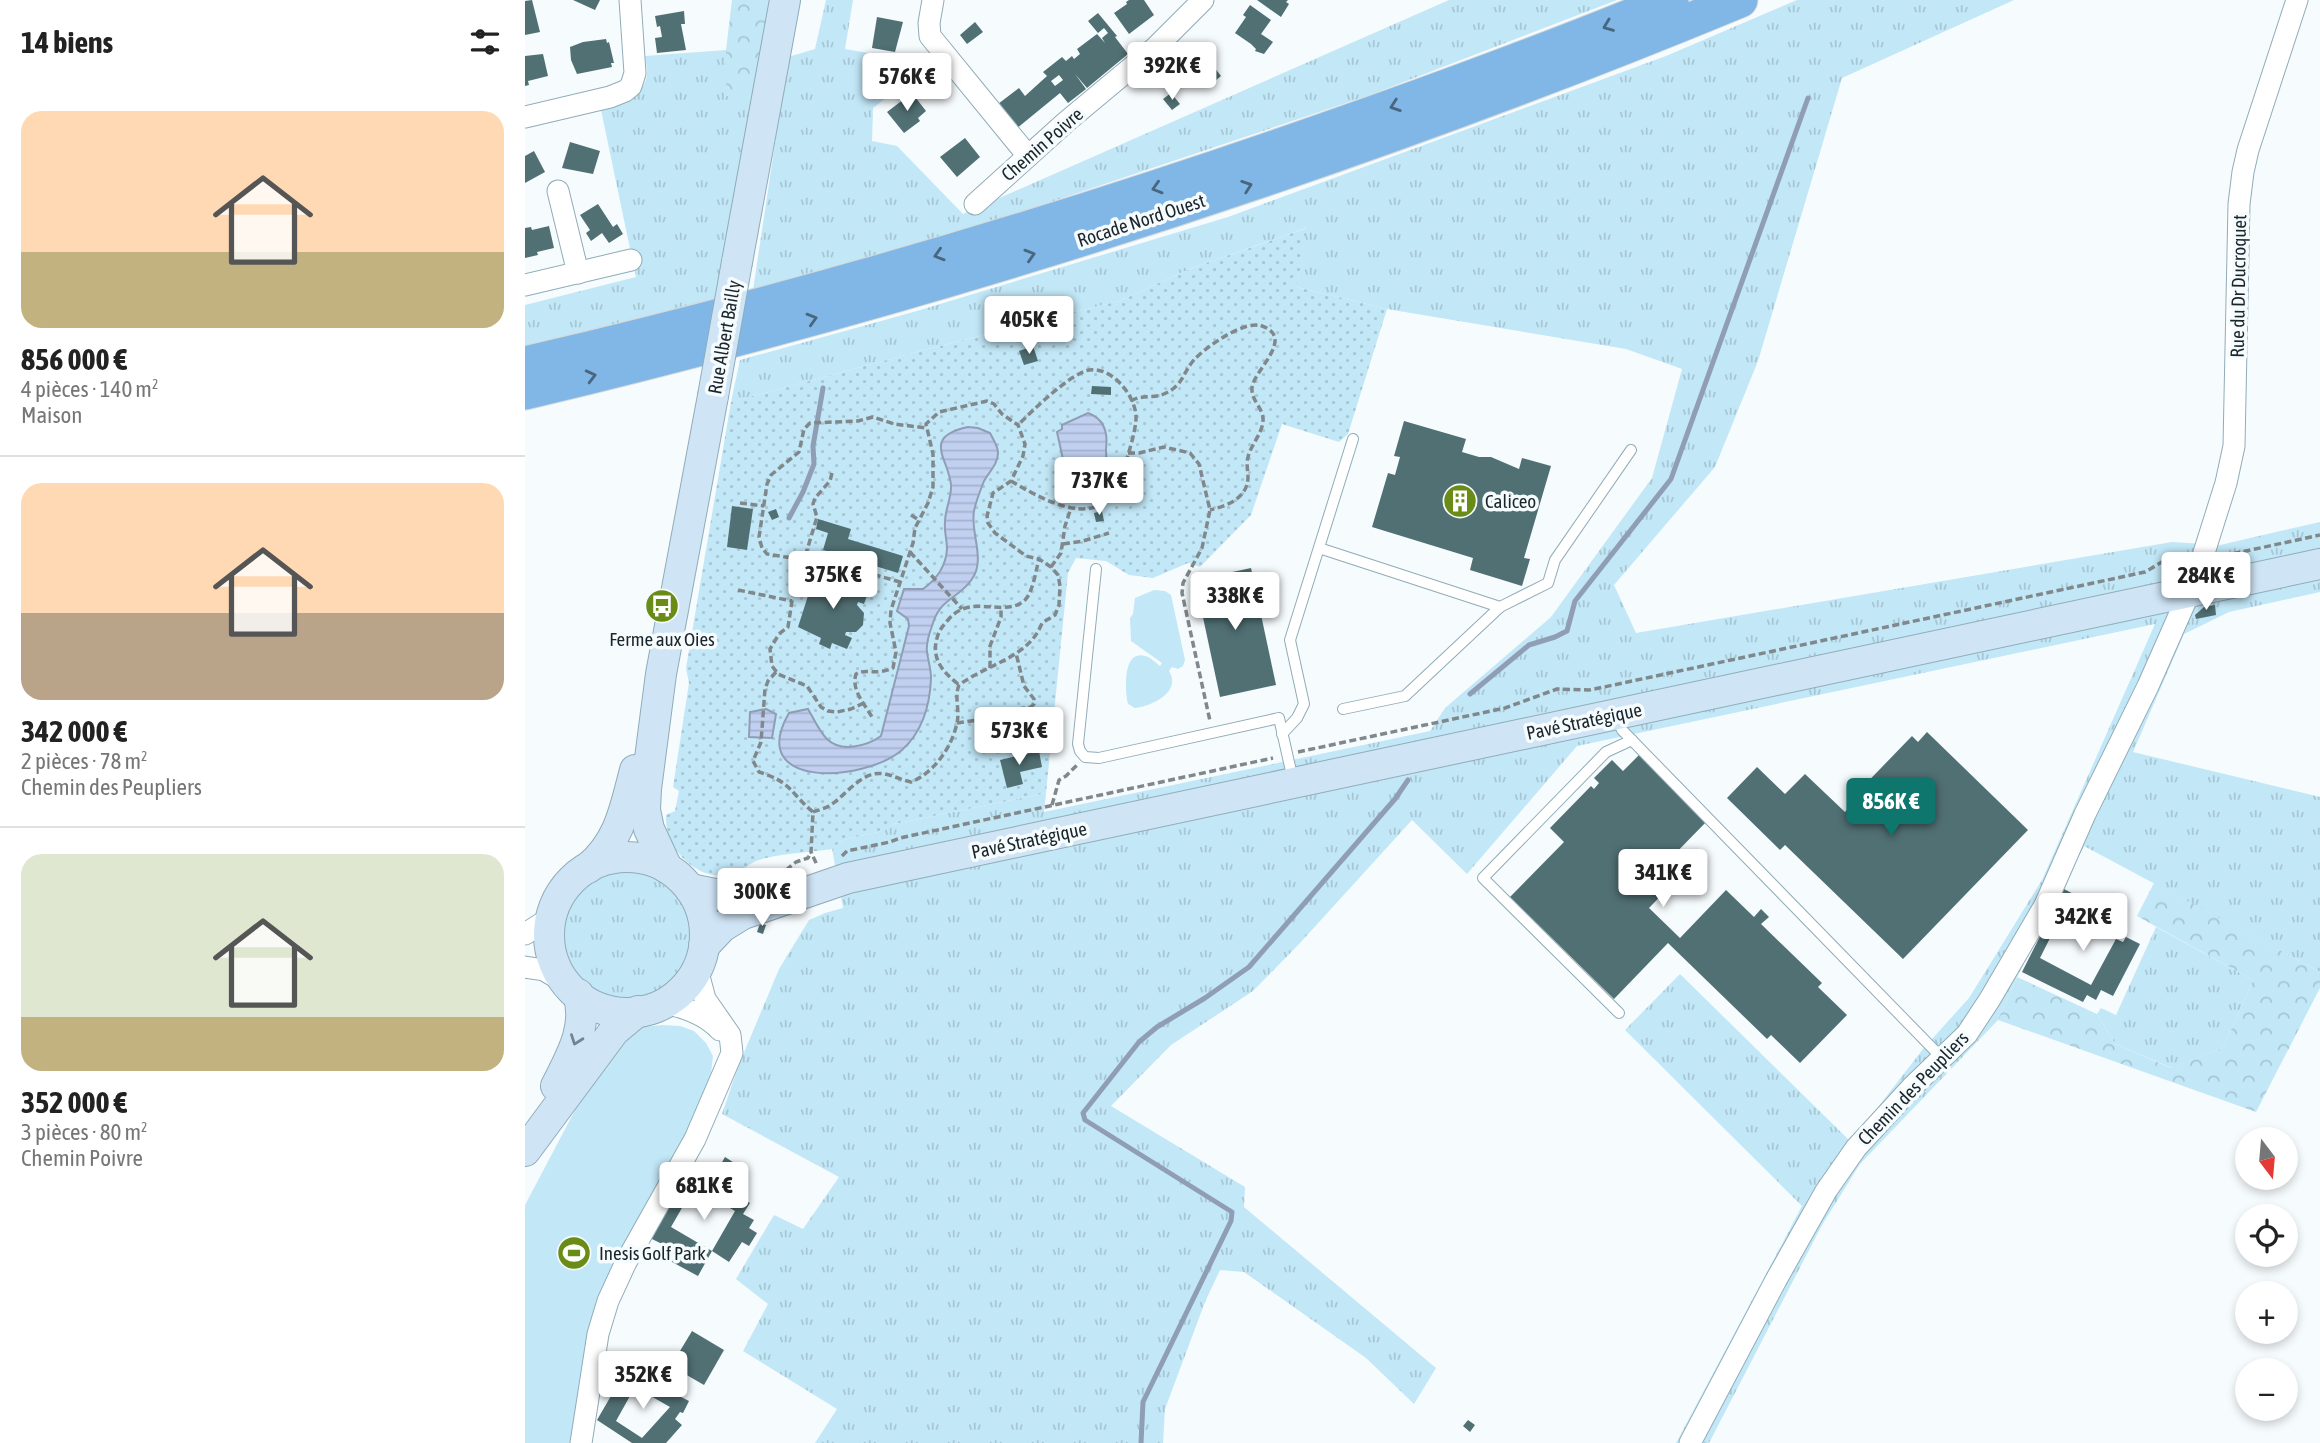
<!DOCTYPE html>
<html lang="fr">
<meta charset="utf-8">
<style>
body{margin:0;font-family:"Asap Condensed",sans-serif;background:#f6f6f6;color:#222;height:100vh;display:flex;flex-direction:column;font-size:26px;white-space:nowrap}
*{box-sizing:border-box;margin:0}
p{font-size:23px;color:#767676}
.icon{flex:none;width:38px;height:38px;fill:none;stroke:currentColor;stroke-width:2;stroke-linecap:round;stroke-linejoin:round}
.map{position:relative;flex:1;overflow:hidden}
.drawer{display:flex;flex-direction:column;background:#fff;width:525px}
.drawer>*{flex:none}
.needle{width:46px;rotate:164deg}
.fabs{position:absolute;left:1710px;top:1127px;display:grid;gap:14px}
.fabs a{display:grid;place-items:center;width:63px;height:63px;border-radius:50%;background:#fff;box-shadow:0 4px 10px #0003;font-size:35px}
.price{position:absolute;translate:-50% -60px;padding:0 16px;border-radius:7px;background:#fff;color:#222;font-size:23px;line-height:46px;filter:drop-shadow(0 2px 4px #0008)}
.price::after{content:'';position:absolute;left:50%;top:42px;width:21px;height:16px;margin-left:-10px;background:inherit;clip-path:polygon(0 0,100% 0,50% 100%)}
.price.current{background:#0f766e;color:#fff}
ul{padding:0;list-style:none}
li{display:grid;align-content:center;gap:14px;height:371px;padding:0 21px}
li+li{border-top:2px solid #e0e0e0}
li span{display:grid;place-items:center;height:217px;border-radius:21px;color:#555}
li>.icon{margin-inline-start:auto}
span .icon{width:126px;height:126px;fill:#fffc;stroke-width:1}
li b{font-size:30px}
h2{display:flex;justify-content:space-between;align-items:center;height:84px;padding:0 21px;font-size:30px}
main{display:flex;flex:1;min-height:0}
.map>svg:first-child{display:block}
</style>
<main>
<section class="drawer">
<h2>14 biens<svg class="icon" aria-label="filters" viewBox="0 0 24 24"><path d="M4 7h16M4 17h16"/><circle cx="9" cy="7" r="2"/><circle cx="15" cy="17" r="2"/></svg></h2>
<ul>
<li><span style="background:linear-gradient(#ffd9b3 65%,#c2b280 0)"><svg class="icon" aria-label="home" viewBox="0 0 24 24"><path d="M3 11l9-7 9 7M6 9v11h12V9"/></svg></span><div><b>856 000 €</b><p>4 pièces · 140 m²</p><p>Maison</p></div></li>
<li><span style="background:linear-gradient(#ffd9b3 60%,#b9a48a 0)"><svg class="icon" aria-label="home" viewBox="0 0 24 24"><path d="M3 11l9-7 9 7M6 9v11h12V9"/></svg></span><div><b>342 000 €</b><p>2 pièces · 78 m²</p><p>Chemin des Peupliers</p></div></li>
<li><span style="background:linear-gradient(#dfe7d0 75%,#c2b280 0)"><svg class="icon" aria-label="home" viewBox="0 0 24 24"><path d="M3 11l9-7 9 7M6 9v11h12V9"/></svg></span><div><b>352 000 €</b><p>3 pièces · 80 m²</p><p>Chemin Poivre</p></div></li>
</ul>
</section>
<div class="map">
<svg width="1795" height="1443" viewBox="0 0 1795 1443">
<defs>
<pattern id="grass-tufts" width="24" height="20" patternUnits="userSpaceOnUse" patternTransform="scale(1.75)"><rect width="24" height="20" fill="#c2e7f7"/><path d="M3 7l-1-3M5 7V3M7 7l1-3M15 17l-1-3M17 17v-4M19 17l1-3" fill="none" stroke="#a6c6d4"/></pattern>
<pattern id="forest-crowns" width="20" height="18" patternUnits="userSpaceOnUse" patternTransform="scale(1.75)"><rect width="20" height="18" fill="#c2e7f7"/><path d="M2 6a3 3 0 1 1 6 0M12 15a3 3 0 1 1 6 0" fill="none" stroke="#a6c6d4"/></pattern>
<pattern id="park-dots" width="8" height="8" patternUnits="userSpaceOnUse" patternTransform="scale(1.75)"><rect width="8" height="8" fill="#c2e7f7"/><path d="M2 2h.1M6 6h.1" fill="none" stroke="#a6c6d4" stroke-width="1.8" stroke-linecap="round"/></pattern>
<pattern id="water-rules" width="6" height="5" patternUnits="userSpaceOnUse" patternTransform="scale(1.75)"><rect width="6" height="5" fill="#c1d0f0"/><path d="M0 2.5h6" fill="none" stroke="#a5b2ce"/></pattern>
</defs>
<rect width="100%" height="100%" fill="#f6fbfe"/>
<g fill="url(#grass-tufts)">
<path d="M301,0h27l-8,49 52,9 12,-5 13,17 -49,38 -1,33 25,5 66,68 486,-214h168l-247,95 -152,51 -250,84 -215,60 35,-233 27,-8z"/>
<path d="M1272,0h217l-172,78 -84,283 -43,106 -101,118 22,48 536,-91 48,3 100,-23v70l-91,20 -45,22 -51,118 187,45v175l-236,-126 -67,131 -19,43 -138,144 -38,61 -113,218h-33l126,-237 -177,-176 55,-56 171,168 72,-93 46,-51 73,-118 113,-256 -578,122 -110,128 -55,-54 -112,123 -47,48 -82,54 -60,61 134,81 -1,20 192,161 -22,36 -48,-46 -122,-86 -24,-2 -15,32 -40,107 -2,34h-348l22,-34 -94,-58 25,-47 -32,-25 38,-64 29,14 36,-52 -117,-63 16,-47 41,-98 30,-49 16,-7 18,-5 -11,-59c17,-18 44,-10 62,-25l152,-31 -2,19 386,-81 15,-23 106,-91 101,-139 30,-109 -56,-20 -239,-40 -90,-22 9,-59 -114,40 -73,33 -195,49 -193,52 9,-42 177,-49 311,-94 438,-161z"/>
<path d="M201,50v45l27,3 -37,205 -191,44v-42l111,-28 -35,-167c19,-2 45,-15 46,-37 0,-5 -1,-11 -2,-17z"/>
<circle cx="102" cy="935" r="63"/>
<path d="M1631,927l97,53 -30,68 -51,20 -57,-24 -18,-30 4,-6 15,7z"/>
</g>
<g fill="url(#forest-crowns)">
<path d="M207,0h38l-17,98 -27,-2v-46z"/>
<path d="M1629,883l166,89v16l-64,124 -258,-92 19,-43 80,37 18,30 56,24 52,-20 30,-68 -116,-64z"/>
</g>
<path fill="url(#park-dots)" d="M782,228l-10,59 90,22 -39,125 -9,8 -57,-18 -31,91 -51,52 -12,-4 -35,15 -24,-3 -23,-14 -30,-3 -8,15 -22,220 -152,31c-18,15 -45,7 -62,25 -20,3 -58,5 -76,12 -9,4 -18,13 -29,14 -33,5 -63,-29 -61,-60l9,-4 4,-20 -6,-4 16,-104 -3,-15 45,-266 193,-52 195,-49 73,-33z"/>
<g fill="#c2e7f7">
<path d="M629,590l11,1 6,4 14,65 -2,6 -5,3 -6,-2 -3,4c13,20 -16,35 -34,37l-7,-4c-3,-12 -6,-55 17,-48 5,1 11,7 15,10l2,-3 -31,-22 -1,-23 3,-4 2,-16z"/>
<path d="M137,1025l18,1 14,5 12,12 7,13 -2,17 -36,87 -79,141 -17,81 -9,61h-45v-238l56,-106 44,-59 18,-13z"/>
</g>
<g fill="url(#water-rules)" stroke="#8f9db5" stroke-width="2">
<path d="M563,413c17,6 20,21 18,36 0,8 2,15 -2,23 -5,11 -20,12 -26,1h-12l-9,-41 5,-3v-4z"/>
<path d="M443,427l10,1 12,5c3,6 8,13 8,20 0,11 -9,19 -14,28 -4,10 -8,20 -10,30 -4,22 12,48 -2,68 -13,20 -32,18 -40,47 -3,8 -6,18 -5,26 1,8 4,17 4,26 -1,27 -9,54 -29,72 -39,33 -157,39 -113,-37l19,-4c6,10 11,22 19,30 14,14 40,7 54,-3l28,-110 -1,-7 -11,-8 7,-22h19c14,-10 23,-23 24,-40 0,-9 -3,-18 -2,-27 0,-13 7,-25 6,-37 -2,-26 -30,-48 17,-58z"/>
<path d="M241,709l10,5 -4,24 -23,-1 1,-25z"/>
</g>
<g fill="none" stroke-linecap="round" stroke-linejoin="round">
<g stroke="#8f9db5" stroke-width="5">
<path d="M264,518l14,-26 11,-28 -1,-18 10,-58"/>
<path d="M945,694l59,-49 26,-8 12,-6 8,-30 96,-122 137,-381"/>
<path d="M616,1443l2,-41 88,-181 1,-9 -147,-92 -2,-7 56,-71 18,-15 48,-29 44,-31 146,-168 13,-19"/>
</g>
</g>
<g fill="#517074" fill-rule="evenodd">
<path d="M7,0l8,32 -15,3v-34z"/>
<path d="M48,0h27l-5,10z"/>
<path d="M604,0h15l10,15 -25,19 -15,-21 13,-9 -1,-2z"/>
<path d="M732,0h31l-2,2 3,2 -8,13z"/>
<path d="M725,5l21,15 -10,14 12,8 -9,12 -9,-3 1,-2 -5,-5 -16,-11 11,-16 -3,-2z"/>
<path d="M159,11l1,13h-4l5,26 -29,3 -2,-15 7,-1 -2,-11 -3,1 -2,-11z"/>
<path d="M573,13l19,23 -2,1 13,17 -41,34 -12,-14 11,15 -18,14 -8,-10 -44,36 -18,-25 21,-16 6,8 22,-20 -4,-4 19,-15 4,4 6,-5 2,3 6,-5 -3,-5 20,-15 8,9 -3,-5 6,-5 -4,-5 -6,5 -10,-12zM534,75l4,5 -8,6 -4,-5z"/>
<path d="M352,17l26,5 -8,30 -23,-4z"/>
<path d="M450,22l8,10 -16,12 -7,-9z"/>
<path d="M81,39l1,4 2,-1 5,21h-3l1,4 -35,7 -6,-14 -1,-13 13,-5z"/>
<path d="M670,45l9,11 -14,11 7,9 -4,3 -4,-1 -18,15 -14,-17z"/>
<path d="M18,54l5,22 -20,5 1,4 -4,1v-30z"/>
<path d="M689,67l7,9 -12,10 -8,-9z"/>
<path d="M387,93l14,18 -8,7 2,3 -16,12 -17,-21z"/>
<path d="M646,93l9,11 -8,6 -9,-11z"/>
<path d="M440,138l15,19 -23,20 -17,-20z"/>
<path d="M45,142l30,9 -7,23 -31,-6z"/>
<path d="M9,151l11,21 -20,11v-27z"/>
<path d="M73,204l15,23 4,-3 6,10 -14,9 -7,-10 -11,8 -5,-8 4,-3 -10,-15z"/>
<path d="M24,226l5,22 -17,4 1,3 -13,3v-30l6,-1 1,3z"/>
<path d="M508,346l5,15 -14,4 -5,-14z"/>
<path d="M567,386l19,1v8l-20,-1z"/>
<path d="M879,421l62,18 -4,13 17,5h12l28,12 3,-11 29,8 -27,92 6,1 -8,27 -52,-16 3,-12 -101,-31 16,-54 7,2 5,-18 -6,-1z"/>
<path d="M207,506l21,3 -6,41 -20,-3z"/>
<path d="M251,509l3,8 -7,3 -4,-8z"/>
<path d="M577,511l2,10 -8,1 -2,-9z"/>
<path d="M293,519l33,10 -3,10 55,17 -5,17 -75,-23 5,-17 -12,-4z"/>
<path d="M726,568l25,117 -56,12 -25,-117z"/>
<path d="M290,574l54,16 -5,14 -6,-2 -1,3 7,8 -1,12 -7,7h-10l-1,3 7,3 -5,11 -15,-6 -2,6 -11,-5 2,-6 -23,-11z"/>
<path d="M1690,605l1,10 -20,4 -1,-4 9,-8z"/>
<path d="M1402,732l101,98 -125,129 -118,-114 -5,5 -53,-52 30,-31 28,27 20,-20 40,38 9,-10 -3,-3 61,-63 6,6z"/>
<path d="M514,751l3,16 -22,5 3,12 -16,4 -7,-28z"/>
<path d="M1114,755l68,66 -40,41 9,8 -9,8 5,6 -23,24 31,30 46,-48 28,27 7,-8 8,8 -8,7 61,59 -4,4 29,28 -47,48 -29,-28 -4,4 -99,-96 -54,56 -104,-102 54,-55 -14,-14 41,-42 3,3 5,-6 -5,-5 18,-18 11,11z"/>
<path d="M1539,889l61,32 -6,13 -54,-26 -25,50 51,27 25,-46 7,3 3,-5 14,7 -27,52 -12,-6 -5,10 -9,-5 -4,7 -61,-30z"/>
<path d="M235,923l6,2 -3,9 -6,-2z"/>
<path d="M200,1157l11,7 -13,23 27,16 -7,11 11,6 -5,8 8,5 -8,13 -7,-4 -13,20 -17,-11 23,-40 -41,-24 -23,40 41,24 -14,25 -39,-21 5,-10 -14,-7 38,-71 23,14z"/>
<path d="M167,1331l32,19 -20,35 -33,-19z"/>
<path d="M103,1370l61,31 -6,12 -3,-1 -5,7 7,6 -16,18h-34l-35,-23 18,-31 3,2zM110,1387l35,20 -28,31 -26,-17z"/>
<path d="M943,1420l7,5 -5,7 -7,-6z"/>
</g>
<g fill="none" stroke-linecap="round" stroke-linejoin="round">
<g stroke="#90acb8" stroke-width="12">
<g id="service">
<path d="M794,548l181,59 48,-24 7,-23 76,-110"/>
<path d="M571,569l-18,175 2,7 5,6 14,1 180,-40 14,62"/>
<path d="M818,709l62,-13 95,-89"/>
<path d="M1091,716l6,14 320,328"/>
<path d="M757,734l15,-16 7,-14 -14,-64 63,-201"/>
<path d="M1094,1013l-136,-135 123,-126 26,-12"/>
</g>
</g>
<g stroke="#90acb8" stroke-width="23">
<g id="minor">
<path d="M408,0l-4,23 1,13 98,120"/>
<path d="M0,117l85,-20 15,-6 6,-5 4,-13 -5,-73"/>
<path d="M33,191l20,82"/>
<path d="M450,204l91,-82 90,-75 47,-47"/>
<path d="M0,285l106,-25"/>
<path d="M0,934l19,-12 8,-8"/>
<path d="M0,967l19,3 22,13"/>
<path d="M138,1003c22,4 42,11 57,27"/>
<path d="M56,1443l17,-109 10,-33 18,-39 69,-123 37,-86 -2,-18 -25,-36 -8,-30"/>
<path d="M1165,1443l86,-163 50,-89 30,-43 56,-61 55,-53 23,-35 55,-94 40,-91 63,-128 49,-111 29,-92 8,-37 5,-242 4,-32 5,-22 49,-150"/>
</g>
</g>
<g stroke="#90acb8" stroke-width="32">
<g id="secondary">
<path d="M212,262l48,-262"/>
<circle cx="102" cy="935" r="78"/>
<path d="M63,868c32,-27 37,-60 47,-98"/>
<path d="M142,868l-18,-39 -4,-19 1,-21 15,-115 52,-278"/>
<path d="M165,889l30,6 55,-7"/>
<path d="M179,946l18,-19 21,-13 105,-36 1472,-314"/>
<path d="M31,1086c14,-28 33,-59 22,-92"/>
<path d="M0,1151l89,-120 24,-20"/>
</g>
</g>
<g stroke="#d6d8d9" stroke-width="37">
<g id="trunk">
<path d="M0,364c263,-61 523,-137 778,-226 124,-43 247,-88 368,-138"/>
<path d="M0,392c415,-99 821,-229 1215,-392"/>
</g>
</g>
<g stroke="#80888c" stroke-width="3.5" stroke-dasharray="7 3.5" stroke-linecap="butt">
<path d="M606,401c11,-7 24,-2 35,-8 17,-8 17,-20 27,-32 11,-13 52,-42 69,-35 34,12 -9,45 -10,62 -1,12 10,19 11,30 1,14 -12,26 -15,39 -2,7 0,14 0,21 -1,21 -22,28 -38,32"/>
<path d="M603,453h11l25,-6 26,6 9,11 11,46 -8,38 -19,35 -1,10 28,128"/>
<path d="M307,473l-2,8 -15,17 -2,6 4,13 -13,43 13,-2 83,24"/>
<path d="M486,481c26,15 76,46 101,14 7,-9 10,-20 13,-30 4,-14 10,-31 11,-46 1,-22 -24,-53 -47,-49 -18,3 -57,41 -71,55"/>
<path d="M215,503l24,3"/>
<path d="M386,515l8,5"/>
<path d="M538,544l20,-3 26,-8"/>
<path d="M385,552l52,57"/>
<path d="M1698,556l97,-21"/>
<path d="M526,567l10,-14 4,-27 6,-18"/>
<path d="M213,590l54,11"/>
<path d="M465,668v-22l11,-29v-9"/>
<path d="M251,672l-8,9 -3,8 -4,53 -8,19 6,11c33,10 31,21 54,40l-2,40 6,13"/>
<path d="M433,684c-15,-12 -27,-25 -21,-46 2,-8 6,-12 11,-18 23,-28 56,-1 77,-20 8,-8 11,-30 14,-41"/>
<path d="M339,703l-13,6 -14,3 -9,-1 -7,-4 -14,-21 -29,-12 -6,-8 -2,-17 9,-15 9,-7 4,-26 12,-41 -37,-6 -5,-6 -3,-11 8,-53 4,-9 28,-23 5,-23 6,-6 48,-2 15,-4 21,7 33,4"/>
<path d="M432,723l21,-3 26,-9 27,-4 3,-3v-5l-10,-13 -8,-33"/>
<path d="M773,752l207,-44 52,-19 32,1 15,-3 541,-115 29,-17 11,3"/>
<path d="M527,805l7,-25 7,-4 11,-11"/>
<path d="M288,812c5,-2 11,-3 16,-6 17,-10 33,-37 56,-32 9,2 17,6 26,8 23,-9 41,-35 46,-59 3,-13 -3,-26 2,-38 28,-21 70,-27 83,-62l13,-8 4,-10 1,-19 -2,-11 -7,-8 -12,-8 -13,-3 -31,-23 -7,-10 -1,-7 6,-23 18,-12 12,-25 2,-12 -7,-19 -16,-11 -8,-10 -7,-3 -48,11 -13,12 7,30v33l-5,16 -13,25 -2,15 -22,67 -1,13 6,29 -3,16c-18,8 -26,0 -37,6 -5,16 8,29 16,43"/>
<path d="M317,856l5,-5 43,-9 10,-4 373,-80"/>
<path d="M261,870l10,-8 12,-4 3,-6"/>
</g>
<use href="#service" stroke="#fff" stroke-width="10"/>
<use href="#minor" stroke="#fff" stroke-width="21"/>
<use href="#secondary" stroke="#cfe4f5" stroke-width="30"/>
<use href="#trunk" stroke="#80b7e6" stroke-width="35"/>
<g stroke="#90acb8" stroke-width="32" stroke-linecap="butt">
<path id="secondary-bridge" d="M188,396l24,-134"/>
</g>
<use href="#secondary-bridge" stroke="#cfe4f5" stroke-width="30"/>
</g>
<defs><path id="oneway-chevron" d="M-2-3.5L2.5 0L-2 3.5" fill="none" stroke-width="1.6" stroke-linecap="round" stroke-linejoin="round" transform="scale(1.75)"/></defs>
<g stroke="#48677f">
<use href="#oneway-chevron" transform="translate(1083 26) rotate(159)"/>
<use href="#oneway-chevron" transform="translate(870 106) rotate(161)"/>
<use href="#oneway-chevron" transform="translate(722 186) rotate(-19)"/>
<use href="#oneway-chevron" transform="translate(632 188) rotate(163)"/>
<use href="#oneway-chevron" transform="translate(414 255) rotate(163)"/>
<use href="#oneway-chevron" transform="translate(505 255) rotate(-17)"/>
<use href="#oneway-chevron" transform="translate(287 319) rotate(-16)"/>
<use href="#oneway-chevron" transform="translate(66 376) rotate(-14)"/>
</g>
<use stroke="#748490" href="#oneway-chevron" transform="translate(51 1040) rotate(110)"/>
<defs>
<g id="building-disc" transform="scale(1.75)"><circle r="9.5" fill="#688c15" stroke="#f6fbfe"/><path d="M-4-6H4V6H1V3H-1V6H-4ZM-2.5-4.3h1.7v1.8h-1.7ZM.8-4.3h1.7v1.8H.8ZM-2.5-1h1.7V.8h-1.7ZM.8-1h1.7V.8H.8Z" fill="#fff"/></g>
<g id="bus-disc" transform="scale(1.75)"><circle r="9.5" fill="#688c15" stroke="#f6fbfe"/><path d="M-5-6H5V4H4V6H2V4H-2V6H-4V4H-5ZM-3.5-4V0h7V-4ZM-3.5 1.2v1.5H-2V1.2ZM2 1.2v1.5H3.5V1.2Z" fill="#fff"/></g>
<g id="stadium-disc" transform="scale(1.75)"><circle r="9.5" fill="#688c15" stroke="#f6fbfe"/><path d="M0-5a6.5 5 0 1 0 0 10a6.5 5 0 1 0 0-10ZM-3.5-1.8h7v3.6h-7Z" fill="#fff"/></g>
</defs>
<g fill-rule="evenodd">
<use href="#building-disc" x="935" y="501"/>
<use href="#bus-disc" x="137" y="606"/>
<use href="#stadium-disc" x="49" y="1253"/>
</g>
<g text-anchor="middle" stroke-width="7" stroke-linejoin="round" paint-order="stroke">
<g font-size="19" fill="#1a252a" stroke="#f6fbfe">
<text transform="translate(517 144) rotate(-41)" y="7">Chemin Poivre</text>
<text transform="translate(616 220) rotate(-18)" y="7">Rocade Nord Ouest</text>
<text transform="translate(1713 286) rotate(-89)" y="7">Rue du Dr Ducroquet</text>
<text transform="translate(199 337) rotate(-80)" y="7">Rue Albert Bailly</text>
<text transform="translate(1059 721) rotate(-12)" y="7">Pavé Stratégique</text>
<text transform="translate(504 840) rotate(-12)" y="7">Pavé Stratégique</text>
<text transform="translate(1388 1088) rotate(-46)" y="7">Chemin des Peupliers</text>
</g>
<g font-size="19" fill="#1a252a" stroke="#f6fbfe" text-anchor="start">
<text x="960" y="508">Caliceo</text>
<text x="137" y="646" text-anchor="middle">Ferme aux Oies</text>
<text x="74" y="1260">Inesis Golf Park</text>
</g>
</g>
</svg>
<div class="fabs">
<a><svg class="needle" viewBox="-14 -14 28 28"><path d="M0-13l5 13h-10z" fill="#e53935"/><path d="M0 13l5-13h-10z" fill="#767676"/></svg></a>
<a><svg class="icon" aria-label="locate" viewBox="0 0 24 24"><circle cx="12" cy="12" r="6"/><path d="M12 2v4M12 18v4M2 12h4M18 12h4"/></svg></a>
<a>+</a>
<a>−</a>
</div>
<b class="price" style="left:647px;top:102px">392K €</b>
<b class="price" style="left:382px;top:113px">576K €</b>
<b class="price" style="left:504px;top:356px">405K €</b>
<b class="price" style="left:574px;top:517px">737K €</b>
<b class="price" style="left:308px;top:611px">375K €</b>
<b class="price" style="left:1681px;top:612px">284K €</b>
<b class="price" style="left:710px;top:632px">338K €</b>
<b class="price" style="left:494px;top:767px">573K €</b>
<b class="price current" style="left:1366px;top:838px">856K €</b>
<b class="price" style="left:1138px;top:909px">341K €</b>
<b class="price" style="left:237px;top:928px">300K €</b>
<b class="price" style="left:1558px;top:953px">342K €</b>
<b class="price" style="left:179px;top:1222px">681K €</b>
<b class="price" style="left:118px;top:1411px">352K €</b>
</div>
</main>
